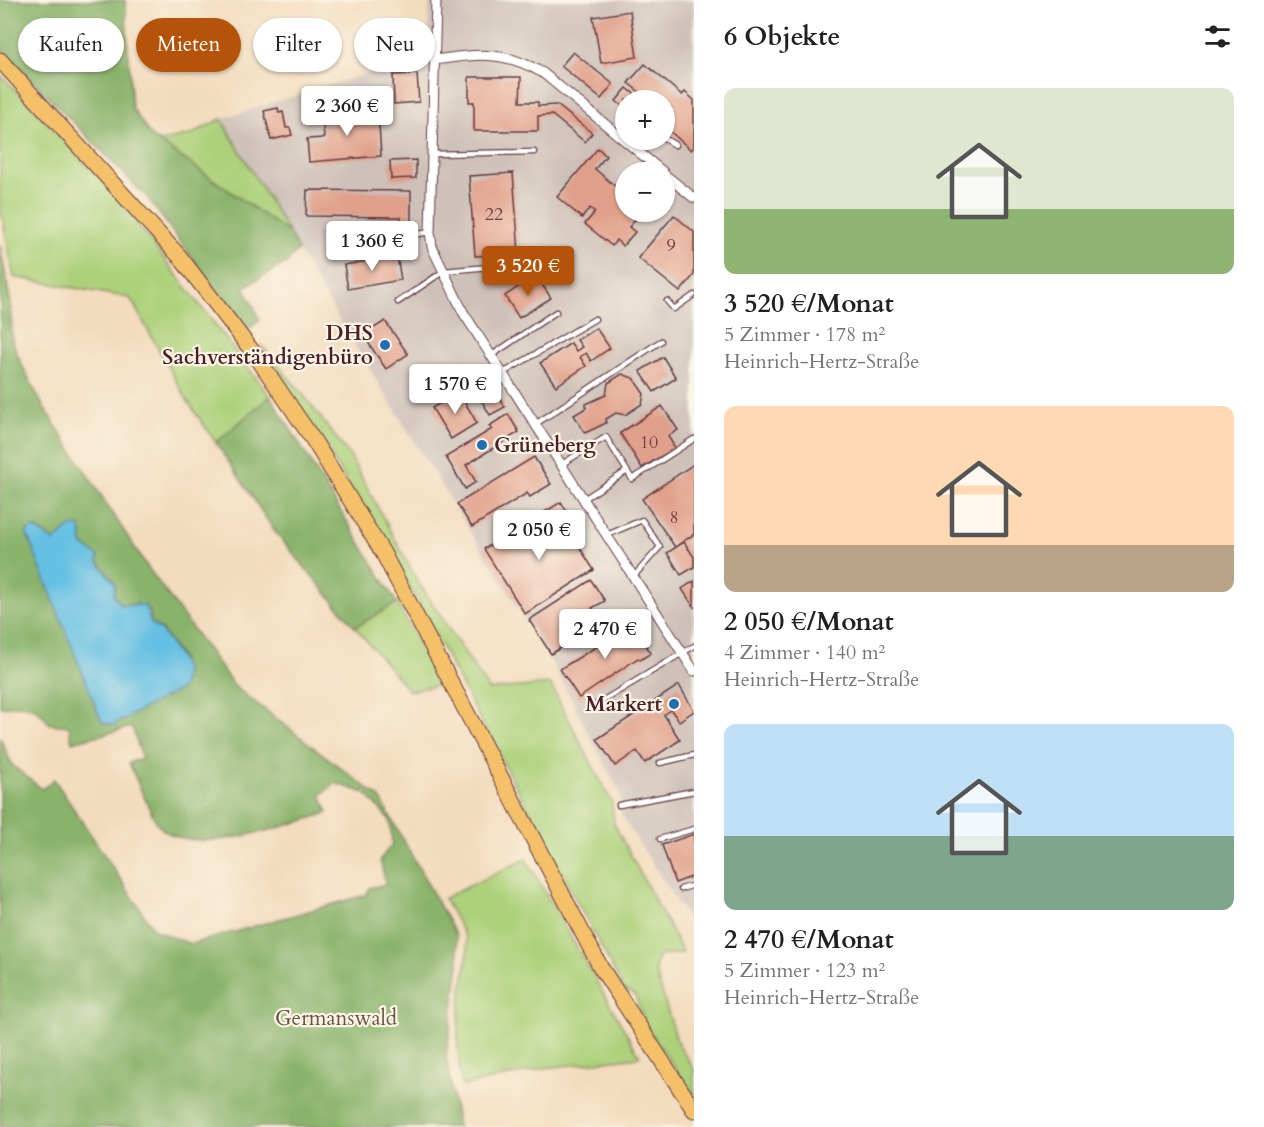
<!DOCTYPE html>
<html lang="de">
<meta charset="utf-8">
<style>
body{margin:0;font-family:Cardo,serif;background:#f2f2f2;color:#202124;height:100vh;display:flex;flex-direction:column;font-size:22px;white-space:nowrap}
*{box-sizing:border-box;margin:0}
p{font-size:20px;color:#757577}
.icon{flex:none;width:33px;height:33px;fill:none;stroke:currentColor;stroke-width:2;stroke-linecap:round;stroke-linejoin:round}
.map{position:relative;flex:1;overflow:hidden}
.panel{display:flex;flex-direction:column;background:#fff;width:570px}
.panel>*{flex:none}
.banner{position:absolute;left:18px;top:18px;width:570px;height:54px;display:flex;gap:12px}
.buttons{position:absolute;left:615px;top:90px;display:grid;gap:12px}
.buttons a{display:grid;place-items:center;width:60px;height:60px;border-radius:50%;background:#fff;box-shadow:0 2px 4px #0004;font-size:30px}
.price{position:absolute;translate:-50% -51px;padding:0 14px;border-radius:6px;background:#fff;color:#222;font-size:20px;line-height:39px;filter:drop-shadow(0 2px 3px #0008)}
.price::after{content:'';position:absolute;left:50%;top:36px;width:18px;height:14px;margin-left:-9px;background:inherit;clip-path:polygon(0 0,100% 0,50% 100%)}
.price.on{background:#b45309;color:#fff}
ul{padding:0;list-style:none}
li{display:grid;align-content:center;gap:12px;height:318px;padding:0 30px}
li span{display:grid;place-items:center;height:186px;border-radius:12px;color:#555}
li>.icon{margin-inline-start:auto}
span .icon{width:108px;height:108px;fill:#fffc;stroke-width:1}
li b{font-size:26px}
h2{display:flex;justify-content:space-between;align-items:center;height:72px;padding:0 30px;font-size:26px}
.tag{padding:0 21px;border-radius:27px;background:#fff;box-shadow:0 2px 4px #0004;font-size:21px;line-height:54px}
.tag.on{background:#b45309;color:#fff}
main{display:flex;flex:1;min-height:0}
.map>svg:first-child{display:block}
</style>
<main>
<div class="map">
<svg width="694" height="1127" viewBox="0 0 694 1127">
<rect width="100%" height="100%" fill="#fcf5e5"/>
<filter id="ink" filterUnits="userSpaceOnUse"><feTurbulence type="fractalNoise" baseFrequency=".0167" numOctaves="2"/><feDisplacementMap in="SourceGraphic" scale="12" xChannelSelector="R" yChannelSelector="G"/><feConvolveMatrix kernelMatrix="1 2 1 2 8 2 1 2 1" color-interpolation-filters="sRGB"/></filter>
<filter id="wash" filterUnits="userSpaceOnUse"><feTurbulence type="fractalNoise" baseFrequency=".008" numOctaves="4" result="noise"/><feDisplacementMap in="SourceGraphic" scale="24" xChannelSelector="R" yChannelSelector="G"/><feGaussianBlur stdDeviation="1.35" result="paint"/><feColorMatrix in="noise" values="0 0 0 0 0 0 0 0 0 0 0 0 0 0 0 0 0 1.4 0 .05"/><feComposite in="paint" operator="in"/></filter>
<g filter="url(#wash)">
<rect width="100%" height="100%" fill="#f3dcbe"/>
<path fill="#cec1b9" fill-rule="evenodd" d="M429,0h265v928l-73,-113 -1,-22 -68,-130 -208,-335 -123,-209 207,-65zM626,100h38v40h-38zM626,172h38v40h-38z"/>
<g fill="#acd17a" stroke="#7b7852" stroke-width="1.5">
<path d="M0,74l112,117 158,205 -54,47 -29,-43 -57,-102 -116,-21 -14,-71z"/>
<path d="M221,119l68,114 -129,-91 30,-7z"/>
<path d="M261,345l40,47 49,64 68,126 71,108 61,-6 62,119 2,21 69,129 -25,3 -3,14 23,74 16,25v27l-48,-70 -11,-31 -11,-5 -233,-438z"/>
<path d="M397,603l44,82 -32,6 -54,-64z"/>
<path d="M526,859l114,198 -95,11 -83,18c-9,-48 -1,-88 6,-135l-2,-13 -22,-40z"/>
</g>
<g fill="#89b36a" stroke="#6a694a" stroke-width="1.5" fill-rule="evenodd">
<path d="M0,0h125l7,108 19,28 138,97 9,17 -10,12 -44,25 16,33 -14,11 -99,-134 -147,-149z"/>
<path d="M0,245l11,60 1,35 8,21 23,45 103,159 89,122 145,111 76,137 3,30 -13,92 12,70h-458v-390l12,28 30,24 12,-10 100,151 37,14 175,-49 4,-7 16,-4 -6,-24 12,-16 -2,-24 -25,-27 -30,-10 -14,12 7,18c-39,11 -136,47 -169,13 -5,-5 -25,-52 -30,-63l13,-5 -10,-31 -60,15 -3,-16 -19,-2 -14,-16 -17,-3 -19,2zM35,528l19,13 28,-8v11l16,12v6l17,21 -1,13 8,9 15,-1 13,7 1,12 10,6 22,32z"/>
<path d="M270,396l127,207 -42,24 -79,-94 -60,-90z"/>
</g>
<path fill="#65c0e3" stroke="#587087" stroke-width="1.5" d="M79,526l3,7v11l16,12v6l17,21 -1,13 8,9h23l6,18c10,6 14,12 20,22 11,18 19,21 10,44l-68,36 -11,-3 -76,-190 8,-4 20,13 17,-14z"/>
<g id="blocks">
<g fill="#e1a08b">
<path d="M630,11l7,46 -36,6 -8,-46z"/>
<path d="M573,52l40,32 -12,15 -40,-33z"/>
<path d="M645,64l37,31 3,-3 9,8v47l-3,3 -27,-24v-10l7,-8 -4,-4 -3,3v-7h-14l-22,-17z"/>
<path d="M417,74l2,28 -25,2 -1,-29z"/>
<path d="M469,77h52l-1,25h18v4l19,-1 35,28 -7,9 -33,-27 -14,1v15h-64v-29h-5z"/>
<path d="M627,88l10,8 -3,4h-8v9l-10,-8z"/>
<path d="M278,108l1,5 4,-1 3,16h4l2,7 -21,5 -7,-29z"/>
<path d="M378,110l3,46 -72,6 -2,-23 17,-1 -2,-24z"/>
<path d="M598,148l8,8 -11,13 21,18 10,-11v36h16l-13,15 6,5 -12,14 -7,-6 -4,6 -27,-22 10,-12 -5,-4 -8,10 -25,-21z"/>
<path d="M416,160v18l-25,1 -1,-18z"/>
<path d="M513,173l6,80 -44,3 -6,-80z"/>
<path d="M307,190l104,1v34h-11l1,-8 -95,-1z"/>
<path d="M674,215l20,17v43l-14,17 -42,-34z"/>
<path d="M397,256l4,24 -53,9 -4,-24z"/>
<path d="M536,275l15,23 -32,20 -14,-22z"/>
<path d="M385,321l23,33 -22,15 -23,-34z"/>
<path d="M596,328l14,20 -19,13 -5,-8 -6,4 6,9 -30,20 -16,-23 31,-20 5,8 6,-4 -5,-7z"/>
<path d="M663,357l13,21 -22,14 -14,-21z"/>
<path d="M622,374l11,4 11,16 -2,10 -17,11 -9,-2 -10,6v4l-21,10 -11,-18 12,-7v-4l20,-9 2,-12z"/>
<path d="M459,392l18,31 -26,16 -19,-31z"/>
<path d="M496,392l9,15 -15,8 -8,-14z"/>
<path d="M662,406l16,24 -10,6 7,12 -33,20 -22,-35z"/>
<path d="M508,414l11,18 -53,33 10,17 -11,7 -19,-32 46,-28 -3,-3z"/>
<path d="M534,457l17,27 -21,13 -3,-4 -55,34 -15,-23z"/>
<path d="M694,464v70l-19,13 -33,-48z"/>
<path d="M561,502l10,17 -17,11 -6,-10 -12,8 13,20 22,-14 23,36 -69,44 -41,-65z"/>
<path d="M684,542l10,15v10l-13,8 -14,-22z"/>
<path d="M591,580l14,21 -13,7 9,14 -50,32 -22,-34z"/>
<path d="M694,581v26l-12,-18z"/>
<path d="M630,621l21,32 -11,7 -2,-2 -59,40 -19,-29 62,-38 -2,-3z"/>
<path d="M679,685l15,26 -15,10 -8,-11 -7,5 16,25 -35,23 -8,-12 -22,15 -18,-27z"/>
<path d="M694,834v42l-19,7 -13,-38z"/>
</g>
</g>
</g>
<g filter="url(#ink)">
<use href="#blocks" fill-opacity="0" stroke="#633b41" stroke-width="1.5"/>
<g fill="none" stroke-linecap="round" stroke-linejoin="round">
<g stroke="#633b41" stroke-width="7">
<g id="service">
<path d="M664,138l11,7"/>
<path d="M633,148l7,-8"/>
<path d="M432,154l102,-2"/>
<path d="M328,249l102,-17"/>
<path d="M667,301l7,8 20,-14"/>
<path d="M398,302l46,-31 79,-7"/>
<path d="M492,355l64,-43"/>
<path d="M503,373l92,-54"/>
<path d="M537,423l124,-82"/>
<path d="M562,464l44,-27 26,42 62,-40"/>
<path d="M584,499l43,-28"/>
<path d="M607,535l35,-15 18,27 -27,30"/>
<path d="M592,707l102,-61"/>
<path d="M660,763l34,-8"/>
<path d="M619,805l75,-14"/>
<path d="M660,839l34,-10"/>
<path d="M681,889l13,-4"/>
</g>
</g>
<g stroke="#633b41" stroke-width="11">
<g id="minor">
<path d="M436,0l-6,232 2,15 31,65 231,359"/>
<path d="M435,60c44,-6 68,-10 108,13l120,99"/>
<path d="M664,174l30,24"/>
</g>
</g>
<g stroke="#633b41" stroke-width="17">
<path id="primary" d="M0,60l180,197 76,99 58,85 69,112 218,415 93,142"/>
</g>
<use href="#service" stroke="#fff" stroke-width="4.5"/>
<use href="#minor" stroke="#fff" stroke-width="9"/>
<use href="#primary" stroke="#f4c16a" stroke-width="15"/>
</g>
</g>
<g fill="#1f6fb2" stroke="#fcf5e5" stroke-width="2">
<circle cx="385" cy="345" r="6"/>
<circle cx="482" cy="445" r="6"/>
<circle cx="674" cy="704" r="6"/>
</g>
<g text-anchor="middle" stroke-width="4.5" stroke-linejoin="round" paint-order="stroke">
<g font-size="18" fill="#703f43">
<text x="494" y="220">22</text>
<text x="671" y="251">9</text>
<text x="649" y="448">10</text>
<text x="674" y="523">8</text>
</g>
<g font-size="21" font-weight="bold" fill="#4a1f2b" stroke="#fcf5e5" text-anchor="end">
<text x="373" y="340">DHS<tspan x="373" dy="24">Sachverständigenbüro</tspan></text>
<text x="494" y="452" text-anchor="start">Grüneberg</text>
<text x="662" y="711">Markert</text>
</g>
<g font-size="21" fill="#675443" stroke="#fcf5e5">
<text x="336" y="1025">Germanswald</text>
</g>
</g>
</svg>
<div class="buttons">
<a>+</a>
<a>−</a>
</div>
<b class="price" style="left:347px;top:137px">2 360 €</b>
<b class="price" style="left:372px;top:272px">1 360 €</b>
<b class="price on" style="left:528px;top:297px">3 520 €</b>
<b class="price" style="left:455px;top:415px">1 570 €</b>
<b class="price" style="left:539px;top:561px">2 050 €</b>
<b class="price" style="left:605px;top:660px">2 470 €</b>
<div class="banner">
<a class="tag">Kaufen</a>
<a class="tag on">Mieten</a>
<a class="tag">Filter</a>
<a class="tag">Neu</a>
</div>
</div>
<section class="panel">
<h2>6 Objekte<svg class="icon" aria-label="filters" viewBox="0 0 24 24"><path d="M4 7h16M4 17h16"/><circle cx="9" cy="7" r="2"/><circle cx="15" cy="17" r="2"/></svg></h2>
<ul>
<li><span style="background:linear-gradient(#dfe7d0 65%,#8fb573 0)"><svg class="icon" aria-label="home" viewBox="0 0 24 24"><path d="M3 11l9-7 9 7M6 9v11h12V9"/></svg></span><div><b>3 520 €/Monat</b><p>5 Zimmer · 178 m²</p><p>Heinrich-Hertz-Straße</p></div></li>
<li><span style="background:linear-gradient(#ffd9b3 75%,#b9a48a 0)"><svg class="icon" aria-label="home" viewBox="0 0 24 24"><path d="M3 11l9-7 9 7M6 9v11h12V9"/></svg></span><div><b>2 050 €/Monat</b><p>4 Zimmer · 140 m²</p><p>Heinrich-Hertz-Straße</p></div></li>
<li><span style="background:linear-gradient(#bfe0f5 60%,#7fa58c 0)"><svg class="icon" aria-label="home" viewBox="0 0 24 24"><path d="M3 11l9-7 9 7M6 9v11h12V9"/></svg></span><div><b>2 470 €/Monat</b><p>5 Zimmer · 123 m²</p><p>Heinrich-Hertz-Straße</p></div></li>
</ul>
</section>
</main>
